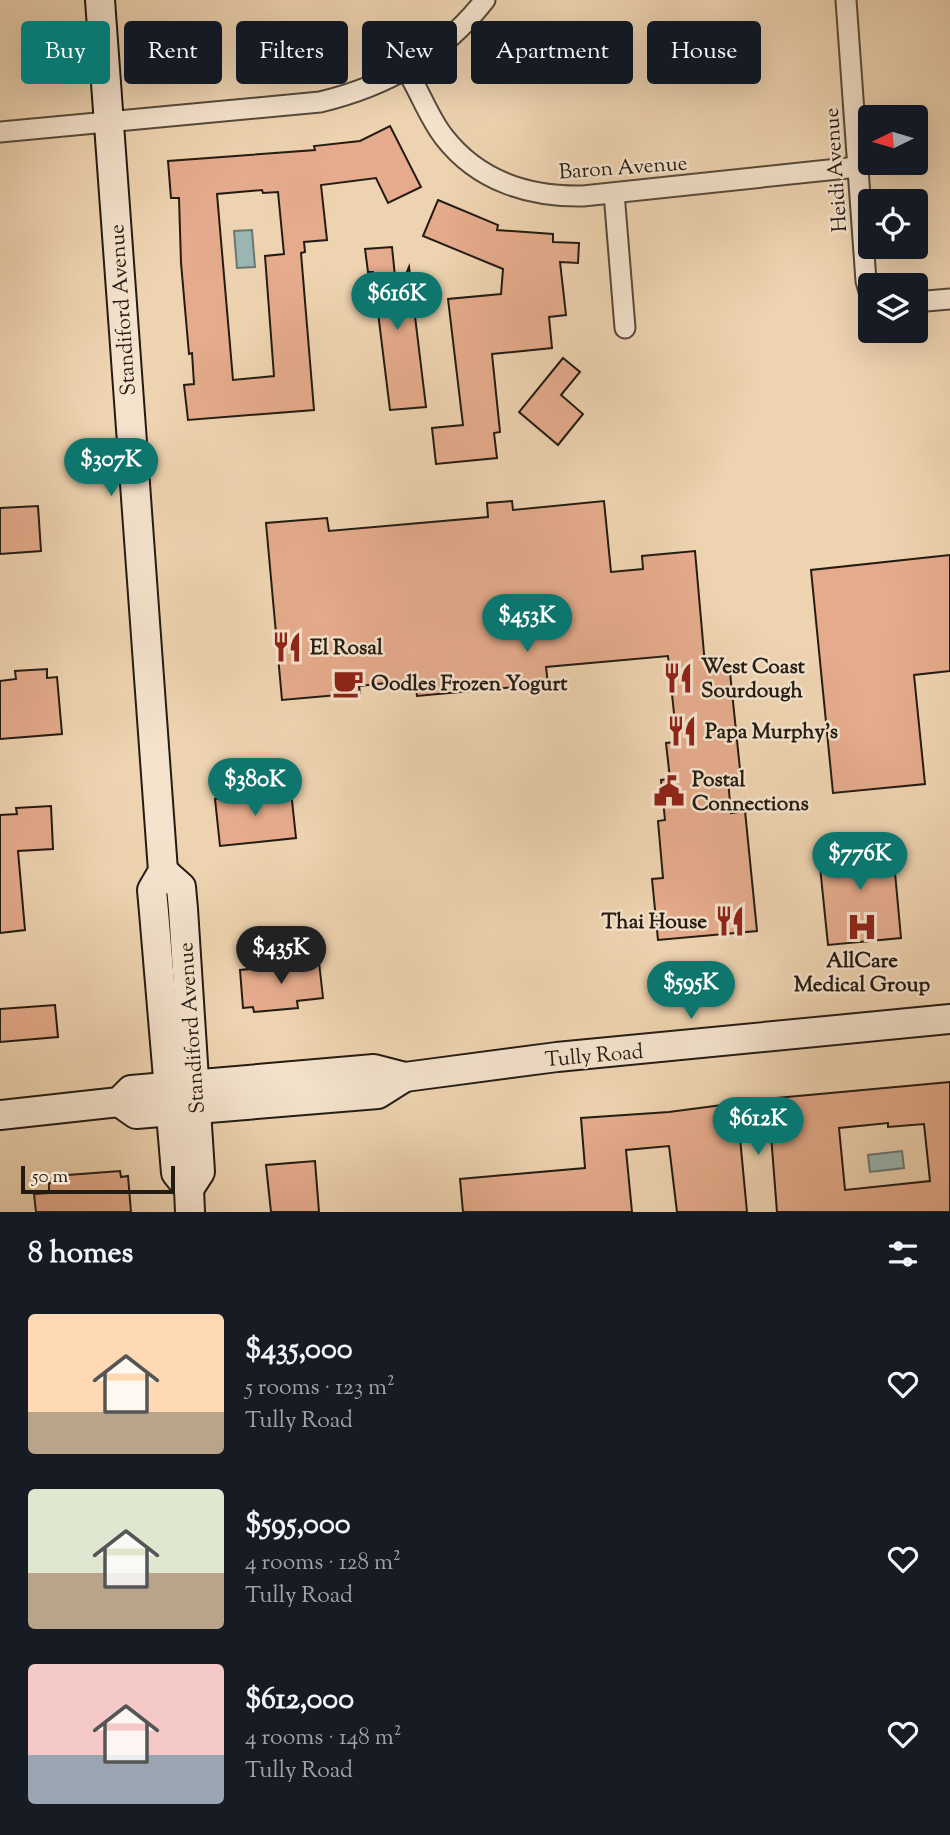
<!DOCTYPE html>
<meta charset="utf-8">
<style>
body{margin:0;font-family:"Sorts Mill Goudy",serif;background:#20242c;color:#f1f3f6;height:100vh;display:flex;flex-direction:column;font-size:26px;white-space:nowrap}
*{box-sizing:border-box;margin:0}
p{font-size:23px;color:#9ea1a6}
.icon{flex:none;width:38px;height:38px;fill:none;stroke:currentColor;stroke-width:2;stroke-linecap:round;stroke-linejoin:round}
.map{position:relative;height:1212px;overflow:hidden}
.side{display:flex;flex-direction:column;background:#171b24;flex:1}
.side>*{flex:none}
.top-card{position:absolute;left:21px;top:21px;width:908px;height:63px;display:flex;gap:14px}
.needle{width:46px;rotate:265deg}
.buttons{position:absolute;left:858px;top:105px;display:grid;gap:14px}
.buttons a{display:grid;place-items:center;width:70px;height:70px;border-radius:7px;background:#171b24;box-shadow:0 7px 28px #0002;font-size:35px}
.scale{position:absolute;left:21px;bottom:18px;width:154px;box-sizing:border-box;padding-left:7px;border:4px solid #241c13;border-top:0;font-size:19px;line-height:24px;white-space:nowrap;color:#241c13;-webkit-text-stroke:5px #f4e2cc;paint-order:stroke}
.price{position:absolute;translate:-50% -60px;padding:0 16px;border-radius:24px;background:#0f766e;color:#fff;font-size:23px;line-height:46px;filter:drop-shadow(0 2px 4px #0008)}
.price::after{content:'';position:absolute;left:50%;top:42px;width:21px;height:16px;margin-left:-10px;background:inherit;clip-path:polygon(0 0,100% 0,50% 100%)}
.price.on{background:#222;color:#fff}
ul{padding:0;list-style:none}
li{display:flex;align-items:center;gap:21px;height:175px;padding:0 28px}
li span{display:grid;place-items:center;flex:none;width:196px;height:140px;border-radius:7px;color:#555}
li>.icon{margin-inline-start:auto}
span .icon{width:84px;height:84px;fill:#fffc;stroke-width:1}
li b{font-size:30px}
h2{display:flex;justify-content:space-between;align-items:center;height:84px;padding:0 28px;font-size:30px}
.chip{padding:0 24px;border-radius:7px;background:#171b24;box-shadow:0 7px 28px #0002;font-size:24px;line-height:63px}
.chip.on{background:#0f766e;color:#fff}
.map>svg:first-child{display:block}
</style>
<div class="map">
<svg width="950" height="1212" viewBox="0 0 950 1212">
<rect width="100%" height="100%" fill="#eed3b0"/>
<filter id="stains"><feTurbulence type="fractalNoise" baseFrequency=".00286" numOctaves="4"/><feColorMatrix values="0 0 0 0 .2 0 0 0 0 .09 0 0 0 0 .02 0 0 0 .5 -.17"/></filter>
<radialGradient id="worn" r=".72"><stop offset=".6" stop-color="#630" stop-opacity="0"/><stop offset="1" stop-color="#630" stop-opacity=".3"/></radialGradient>
<g fill="#9bb6b2" stroke="#6b7872" stroke-width="2">
<path d="M252,230l3,37 -18,1 -3,-37z"/>
<path d="M902,1151l2,17 -34,4 -2,-17z"/>
</g>
<g fill="#e5ab8c" stroke="#241c13" stroke-width="2" fill-rule="evenodd">
<path d="M390,126l31,61 -33,16 -12,-25 -55,7 6,55 -23,2 1,10 -4,1 13,157 -126,10 -4,-35 10,-1 -2,-31 -3,1 -8,-91 -2,-65h-8l-3,-37 147,-11 -1,-4 46,-5zM262,190l1,3 15,-1 6,62 -19,2 9,120 -41,4 -16,-186z"/>
<path d="M438,200l60,25 -1,5 56,4v8l26,1 -1,20 -18,-1 6,53 -17,2 3,31 -60,6 8,78 -6,1 3,25 -61,6 -4,-36 31,-3 -15,-126 53,-5 2,-25 -80,-33z"/>
<path d="M392,247l5,49 12,-29 17,140 -36,3 -17,-138h-5l-3,-23z"/>
<path d="M563,358l17,14 -19,23 22,19 -25,31 -39,-33z"/>
<path d="M512,501l1,9 91,-9 7,71 32,-3 -1,-13 53,-5 10,114 24,-2 12,116 -13,1 3,33 14,-2 12,120 -99,9 -6,-61 11,-1 -5,-57 7,-1 -4,-40 9,-1 -4,-36 11,-1 -9,-86 -122,11 2,17 -131,12 -2,-16 -56,6 1,7 -78,7 -16,-177 61,-5 2,13 159,-14 -1,-14z"/>
<path d="M38,506l3,45 -41,3v-46z"/>
<path d="M950,555v116l-36,4 11,109 -92,9 -22,-223z"/>
<path d="M47,669v9l10,-1 5,57 -62,5v-58l16,-2 -1,-8z"/>
<path d="M257,789l1,5 33,-3 5,47 -76,8 -5,-47 25,-3 -1,-5z"/>
<path d="M51,806l2,43 -35,2 7,79 -25,3v-118l17,-1 -1,-6z"/>
<path d="M892,840l9,98 -73,7 -10,-98z"/>
<path d="M319,962l4,36 -26,3 1,7 -44,4 -1,-5 -10,1 -3,-38z"/>
<path d="M55,1005l3,32 -58,5v-33z"/>
<path d="M950,1082v130h-173l-6,-77 -31,3 7,74h-70l-8,-66 -43,4 6,62h-169l-3,-33 125,-11 -4,-50 88,-6 107,-14zM888,1123v4l36,-3 6,57 -85,9 -6,-62z"/>
<path d="M315,1161l4,51h-48l-5,-47z"/>
<path d="M120,1171l1,6 7,-1 3,36h-95l-2,-18 15,-1v-10l19,-2v-6z"/>
</g>
<g fill="none" stroke-linecap="round" stroke-linejoin="round">
<g stroke="#564a3a" stroke-width="23">
<g id="minor">
<path d="M846,0l20,281 4,14"/>
<path d="M407,71c13,21 22,47 37,66 34,44 85,60 139,59l274,-29"/>
<path d="M0,132l320,-30c67,-16 122,-47 165,-102"/>
<path d="M614,193l11,135"/>
<path d="M915,302l35,-3"/>
</g>
</g>
<g stroke="#241c13" stroke-width="32">
<g id="secondary">
<path d="M100,0l63,871 -11,19 2,22 22,261 13,16 1,23"/>
<path d="M163,871l18,16 2,22 17,263 -11,17"/>
<path d="M119,1102l17,12 242,-20 27,-17"/>
<path d="M0,1115l119,-13 12,-12 243,-21 31,8 152,-20 393,-38"/>
</g>
</g>
<use href="#minor" stroke="#f4e2cc" stroke-width="19"/>
<use href="#secondary" stroke="#f4e2cc" stroke-width="28"/>
</g>
<defs>
<g id="restaurant-bare" transform="scale(2.415)"><path d="M-5-6h1v4h1v-4h1v4h1v-4h1v5L-1.5 .5V6h-2V.5L-5-1ZM5-6V6H3V1.5H1.5Q1.5-4 5-6Z" fill="#8f2418" stroke="#f4e2cc" stroke-width="2.5" paint-order="stroke"/></g>
<g id="cafe-bare" transform="scale(2.415)"><path d="M-5.5-4.5H6V0H3Q3 3.5 0 3.5H-2.5Q-5.5 3.5-5.5 0ZM3-3.2v2h1.7v-2ZM-6 4.5H4V6H-6Z" fill="#8f2418" stroke="#f4e2cc" stroke-width="2.5" paint-order="stroke"/></g>
<g id="civic-bare" transform="scale(2.415)"><path d="M-.6-6.5H3V-4.5H.6V-3L4-1V1h2V6H-6V1h2V-1L-.6-3ZM-1.2 2.5V6h2.4V2.5Z" fill="#8f2418" stroke="#f4e2cc" stroke-width="2.5" paint-order="stroke"/></g>
<g id="hospital-bare" transform="scale(2.415)"><path d="M-5-5h3v3.5h4V-5h3V5h-3V1.5h-4V5h-3Z" fill="#8f2418" stroke="#f4e2cc" stroke-width="2.5" paint-order="stroke"/></g>
</defs>
<g fill-rule="evenodd">
<use href="#restaurant-bare" x="287" y="647"/>
<use href="#restaurant-bare" x="678" y="678"/>
<use href="#cafe-bare" x="348" y="683"/>
<use href="#restaurant-bare" x="682" y="731"/>
<use href="#civic-bare" x="669" y="791"/>
<use href="#restaurant-bare" x="730" y="921"/>
<use href="#hospital-bare" x="862" y="927"/>
</g>
<g text-anchor="middle" stroke-width="5" stroke-linejoin="round" paint-order="stroke">
<g font-size="21" fill="#241c13" stroke="#f4e2cc">
<text transform="translate(623 167) rotate(-4)" y="7">Baron Avenue</text>
<text transform="translate(835 170) rotate(-94)" y="7">Heidi Avenue</text>
<text transform="translate(122 310) rotate(-94)" y="7">Standiford Avenue</text>
<text transform="translate(191 1028) rotate(-94)" y="7">Standiford Avenue</text>
<text transform="translate(594 1055) rotate(-5)" y="7">Tully Road</text>
</g>
<g font-size="21" font-weight="bold" fill="#241c13" stroke="#f4e2cc" text-anchor="start">
<text x="310" y="654">El Rosal</text>
<text x="701" y="673">West Coast<tspan x="701" dy="24">Sourdough</tspan></text>
<text x="371" y="690">Oodles Frozen Yogurt</text>
<text x="705" y="738">Papa Murphy's</text>
<text x="692" y="786">Postal<tspan x="692" dy="24">Connections</tspan></text>
<text x="707" y="928" text-anchor="end">Thai House</text>
<text x="862" y="967" text-anchor="middle">AllCare<tspan x="862" dy="24">Medical Group</tspan></text>
</g>
</g>
<rect width="100%" height="100%" filter="url(#stains)"/>
<rect width="100%" height="100%" fill="url(#worn)"/>
</svg>
<div class="buttons">
<a><svg class="needle" viewBox="-14 -14 28 28"><path d="M0-13l5 13h-10z" fill="#e53935"/><path d="M0 13l5-13h-10z" fill="#9ea1a6"/></svg></a>
<a><svg class="icon" aria-label="locate" viewBox="0 0 24 24"><circle cx="12" cy="12" r="6"/><path d="M12 2v4M12 18v4M2 12h4M18 12h4"/></svg></a>
<a><svg class="icon" aria-label="layers" viewBox="0 0 24 24"><path d="M12 4l9 5-9 5-9-5zM3 14l9 5 9-5"/></svg></a>
</div>
<div class="scale">50 m</div>
<b class="price" style="left:397px;top:332px">$616K</b>
<b class="price" style="left:111px;top:498px">$307K</b>
<b class="price" style="left:527px;top:654px">$453K</b>
<b class="price" style="left:255px;top:818px">$380K</b>
<b class="price" style="left:860px;top:892px">$776K</b>
<b class="price on" style="left:281px;top:986px">$435K</b>
<b class="price" style="left:691px;top:1021px">$595K</b>
<b class="price" style="left:758px;top:1157px">$612K</b>
<div class="top-card">
<a class="chip on">Buy</a>
<a class="chip">Rent</a>
<a class="chip">Filters</a>
<a class="chip">New</a>
<a class="chip">Apartment</a>
<a class="chip">House</a>
</div>
</div>
<section class="side">
<h2>8 homes<svg class="icon" aria-label="filters" viewBox="0 0 24 24"><path d="M4 7h16M4 17h16"/><circle cx="9" cy="7" r="2"/><circle cx="15" cy="17" r="2"/></svg></h2>
<ul>
<li><span style="background:linear-gradient(#ffd9b3 70%,#b9a48a 0)"><svg class="icon" aria-label="home" viewBox="0 0 24 24"><path d="M3 11l9-7 9 7M6 9v11h12V9"/></svg></span><div><b>$435,000</b><p>5 rooms · 123 m²</p><p>Tully Road</p></div><svg class="icon" aria-label="heart" viewBox="0 0 24 24"><path d="M12 20l-8-8c-3-5 5-10 8-4 3-6 11-1 8 4z"/></svg></li>
<li><span style="background:linear-gradient(#dfe7d0 60%,#b9a48a 0)"><svg class="icon" aria-label="home" viewBox="0 0 24 24"><path d="M3 11l9-7 9 7M6 9v11h12V9"/></svg></span><div><b>$595,000</b><p>4 rooms · 128 m²</p><p>Tully Road</p></div><svg class="icon" aria-label="heart" viewBox="0 0 24 24"><path d="M12 20l-8-8c-3-5 5-10 8-4 3-6 11-1 8 4z"/></svg></li>
<li><span style="background:linear-gradient(#f6c9c9 65%,#9aa5b1 0)"><svg class="icon" aria-label="home" viewBox="0 0 24 24"><path d="M3 11l9-7 9 7M6 9v11h12V9"/></svg></span><div><b>$612,000</b><p>4 rooms · 148 m²</p><p>Tully Road</p></div><svg class="icon" aria-label="heart" viewBox="0 0 24 24"><path d="M12 20l-8-8c-3-5 5-10 8-4 3-6 11-1 8 4z"/></svg></li>
</ul>
</section>
